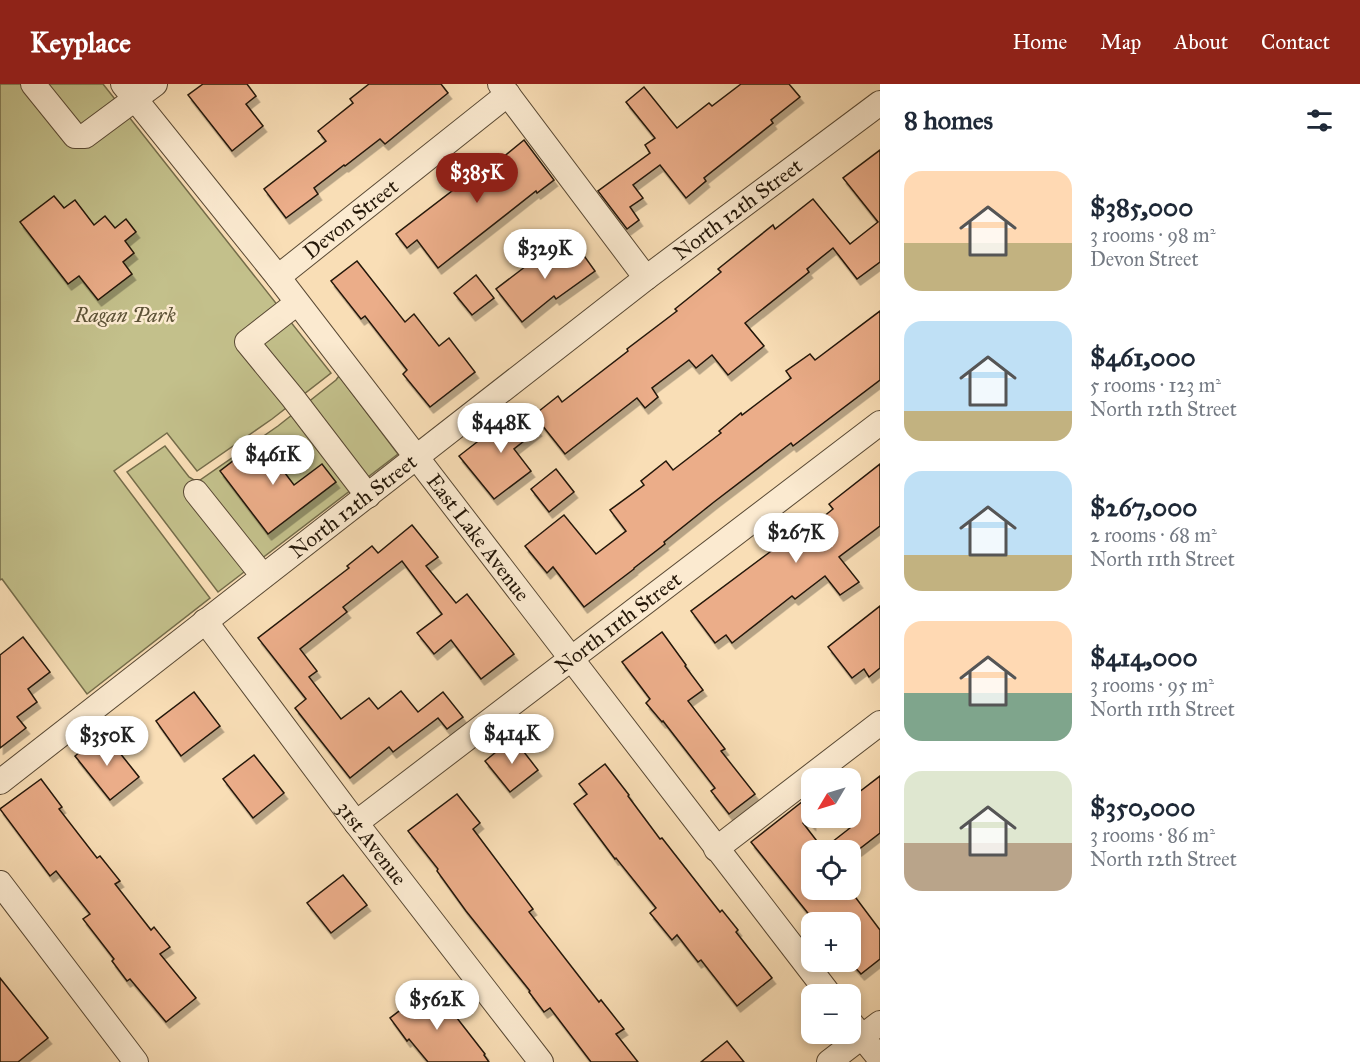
<!DOCTYPE html>
<meta charset="utf-8">
<style>
body{margin:0;font-family:"IM FELL Great Primer",serif;background:#f6f6f7;color:#1f2937;height:100vh;display:flex;flex-direction:column;font-size:22px;white-space:nowrap}
*{box-sizing:border-box;margin:0}
p{font-size:20px;color:#747a83}
.icon{flex:none;width:33px;height:33px;fill:none;stroke:currentColor;stroke-width:2;stroke-linecap:round;stroke-linejoin:round}
.map{position:relative;flex:1;overflow:hidden}
.sheet{display:flex;flex-direction:column;background:#fff;width:480px}
.sheet>*{flex:none}
.needle{width:39px;rotate:232deg}
.buttons{position:absolute;left:801px;top:684px;display:grid;gap:12px}
.buttons a{display:grid;place-items:center;width:60px;height:60px;border-radius:12px;background:#fff;box-shadow:0 3px 9px #0003;font-size:30px}
.price{position:absolute;translate:-50% -51px;padding:0 14px;border-radius:21px;background:#fff;color:#222;font-size:20px;line-height:39px;filter:drop-shadow(0 2px 3px #0008)}
.price::after{content:'';position:absolute;left:50%;top:36px;width:18px;height:14px;margin-left:-9px;background:inherit;clip-path:polygon(0 0,100% 0,50% 100%)}
.price.current{background:#8f2418;color:#fff}
ul{padding:0;list-style:none}
li{display:flex;align-items:center;gap:18px;height:150px;padding:0 24px}
li span{display:grid;place-items:center;flex:none;width:168px;height:120px;border-radius:18px;color:#555}
li>.icon{margin-inline-start:auto}
span .icon{width:72px;height:72px;fill:#fffc;stroke-width:1}
li b{font-size:26px}
h2{display:flex;justify-content:space-between;align-items:center;height:72px;padding:0 24px;font-size:26px}
header{display:flex;align-items:center;gap:36px;box-sizing:border-box;height:84px;padding:0 30px;background:#8f2418;color:#fff}
header strong{font-size:28px}
nav{display:flex;gap:33px;margin-inline-start:auto;font-size:21px}
main{display:flex;flex:1;min-height:0}
.map>svg:first-child{display:block}
</style>
<header>
<strong>Keyplace</strong>
<nav><a>Home</a><a>Map</a><a>About</a><a>Contact</a></nav>
</header>
<main>
<div class="map">
<svg width="880" height="978" viewBox="0 0 880 978">
<defs>
<filter id="shadow"><feDropShadow dx="3.5" dy="6" stdDeviation="0" flood-color="#0004"/></filter>
</defs>
<rect width="100%" height="100%" fill="#f9deb6"/>
<filter id="stains"><feTurbulence type="fractalNoise" baseFrequency=".00333" numOctaves="4"/><feColorMatrix values="0 0 0 0 .2 0 0 0 0 .09 0 0 0 0 .02 0 0 0 .5 -.17"/></filter>
<radialGradient id="worn" r=".72"><stop offset=".6" stop-color="#630" stop-opacity="0"/><stop offset="1" stop-color="#630" stop-opacity=".3"/></radialGradient>
<g fill="#c3c08b" stroke="#746c4a" stroke-width="1.5">
<path d="M0,0h103l228,289 -59,46 -75,52 -30,-38 -53,38 96,127 -123,96 -85,-115 -2,1z"/>
<path d="M339,292l59,78 -180,138 -91,-120 38,-26 24,31 5,3h6l78,-54 58,-46z"/>
</g>
<g fill="#ebad89" stroke="#241708" stroke-width="1.5" filter="url(#shadow)">
<path d="M203,0h44l9,12 -10,8 17,22 -31,25 -44,-56z"/>
<path d="M369,0h72l7,9 -63,51 -5,-5 -35,27 -1,-1 -30,23 4,6 -32,24 -22,-29 62,-48 -8,-10 35,-28 -3,-4z"/>
<path d="M741,0h48l11,13 -29,23 2,3 -69,55 2,3 -20,17 -26,-33 -27,20 10,13 -13,9 9,13 -12,9 -29,-38 52,-38 -5,-8 10,-7 -29,-36 18,-15 33,41 32,-25 3,3z"/>
<path d="M524,56l30,40 -17,13 -1,-2 -98,77 -21,-28 -10,8 -11,-14 103,-79 3,3z"/>
<path d="M880,66v112l-23,17 -24,-31 -26,21 2,3 -64,51 19,23 -36,29 -16,-20 -16,13 -7,-8 -37,28 6,9 -13,11 -8,-10 -72,56 -31,-39 24,-19 4,6 66,-51 -1,-2 50,-38 -2,-2 46,-37 -3,-3 55,-44 2,4 38,-30 37,45 28,-22 -35,-44z"/>
<path d="M54,112l10,12 11,-8 19,25 11,-9 10,12 11,-9 10,13 -11,9 9,12 -11,9 9,12 -34,26 -19,-24 -11,8 -48,-62z"/>
<path d="M555,159l9,12 13,-9 18,25 -39,28 -2,-3 -32,26 -26,-33 34,-26 -1,-1z"/>
<path d="M357,177l48,61 9,-8 25,32 10,-8 26,34 -45,35 -27,-33 4,-4 -42,-54 -4,3 -30,-38z"/>
<path d="M476,191l18,23 -22,17 -18,-22z"/>
<path d="M880,227v69l-87,66 -2,-3 -77,59 -50,40 1,2 -31,24v1l-50,38 -31,-40 -6,6 -22,-27 39,-31 32,39 30,-23 -16,-21 34,-25 -3,-4 25,-20 7,9 48,-37 -2,-2 22,-18 1,2 49,-37 -5,-7 24,-17 5,6z"/>
<path d="M522,323l16,23 -24,19 17,22 -37,28 -35,-43z"/>
<path d="M260,356l34,45 28,-21 14,18 -68,52 -48,-63z"/>
<path d="M880,380v62l-41,31 20,25 -19,13 -15,-19 -30,23 -3,-3 -60,47 -6,-8 -11,8 -24,-32 99,-74 3,4 40,-32 -4,-5z"/>
<path d="M556,385l18,23 -25,20 -18,-23z"/>
<path d="M412,441l26,32 -12,9 30,37 11,-9 47,60 -33,25 -30,-39 -17,14 -17,-21 25,-19 -40,-53 -59,46 4,5 -47,37 17,22 -8,6 32,42 28,-21 9,11 23,-18 17,21 25,-20 20,25 -16,12 -9,-11 -45,34 -4,-5 -39,31 -55,-70 11,-9 -48,-61 91,-70 -2,-2 25,-20 6,7z"/>
<path d="M880,522v62l-11,9 -5,-8 -12,9 -24,-31z"/>
<path d="M662,548l24,33 -1,1 18,24 -15,11 37,48 -4,2 34,43 -26,20 -18,-23 4,-3 -52,-67 -1,1 -16,-19 4,-4 -28,-37z"/>
<path d="M23,553l27,35 -22,17 9,13 -20,15 9,11 -26,20v-93z"/>
<path d="M194,608l26,34 -39,30 -25,-35z"/>
<path d="M104,649l35,44 -29,23 -35,-44z"/>
<path d="M513,654l25,32 -28,22 -25,-31z"/>
<path d="M254,671l30,38 -31,25 -30,-39z"/>
<path d="M605,680l24,31 -1,1 32,43 2,-1 58,74 2,-2 16,20 -2,2 36,46 -35,28 -36,-46 -3,2 -21,-27 -5,5 -22,-27 6,-5 -40,-50 -1,1 -41,-55 13,-10 -8,-10z"/>
<path d="M880,692v57l-22,17h-46v40h38l30,40v29l-19,15 -11,-12v-40h-35l-64,-80 61,-48v30l-5,-5 -4,4 20,26 27,-21 -9,-10h9v-19z"/>
<path d="M41,695l21,28 -3,2 38,49 3,-2 20,25 -5,3 36,46 3,-3 16,20 -10,7 36,44 -30,24 -36,-43 -3,2 -15,-20 2,-2 -31,-40 7,-5 -34,-43 -6,5 -50,-67z"/>
<path d="M457,710l23,29 -7,6 60,80 -4,3 70,90 2,-2 23,29 -8,5 22,28h-47l-41,-54 -6,4 -15,-20 1,-1 -64,-80 -29,-40 1,-2 -30,-38z"/>
<path d="M343,791l24,30 -36,28 -24,-30z"/>
<path d="M0,894l48,60 -30,24h-18z"/>
<path d="M432,902l53,68 -1,1 5,7h-61l-19,-23 -2,2 -17,-23z"/>
<path d="M727,957l17,21h-43z"/>
</g>
<g fill="none" stroke-linecap="round" stroke-linejoin="round">
<g stroke="#594934" stroke-width="26">
<g id="minor">
<path d="M33,0l42,52h10l70,-52"/>
<path id="s1" d="M123,0l155,193 551,717"/>
<path d="M500,0l146,194"/>
<path id="s2" d="M278,193l230,-183"/>
<path d="M297,219l-50,39 46,56 75,98"/>
<path d="M196,408l67,84"/>
<path id="s3" d="M205,537l151,202 185,239"/>
<path id="s4" d="M0,698l646,-504 234,-175"/>
<path id="s5" d="M356,739l524,-400"/>
<path d="M716,765l164,-126"/>
<path d="M0,799l136,179"/>
<path d="M850,938l30,37"/>
<path d="M829,978l51,-39"/>
</g>
</g>
<use href="#minor" stroke="#fbead0" stroke-width="24"/>
</g>
<g text-anchor="middle" stroke-width="5" stroke-linejoin="round" paint-order="stroke">
<g font-size="21" fill="#241708" stroke="#fbead0">
<text dy="7" stroke="none"><textPath href="#s4" startOffset="934">North 12th Street</textPath></text>
<text dy="7" stroke="none"><textPath href="#s2" startOffset="93">Devon Street</textPath></text>
<text dy="7" stroke="none"><textPath href="#s4" startOffset="448">North 12th Street</textPath></text>
<text dy="7" stroke="none"><textPath href="#s1" startOffset="576">East Lake Avenue</textPath></text>
<text dy="7" stroke="none"><textPath href="#s5" startOffset="330">North 11th Street</textPath></text>
<text dy="7" stroke="none"><textPath href="#s3" startOffset="278">31st Avenue</textPath></text>
</g>
<g font-size="21" font-style="italic" fill="#5c5236" stroke="#fbead0">
<text x="125" y="238">Ragan Park</text>
</g>
</g>
<rect width="100%" height="100%" filter="url(#stains)"/>
<rect width="100%" height="100%" fill="url(#worn)"/>
</svg>
<div class="buttons">
<a><svg class="needle" viewBox="-14 -14 28 28"><path d="M0-13l5 13h-10z" fill="#e53935"/><path d="M0 13l5-13h-10z" fill="#747a83"/></svg></a>
<a><svg class="icon" aria-label="locate" viewBox="0 0 24 24"><circle cx="12" cy="12" r="6"/><path d="M12 2v4M12 18v4M2 12h4M18 12h4"/></svg></a>
<a>+</a>
<a>−</a>
</div>
<b class="price current" style="left:477px;top:120px">$385K</b>
<b class="price" style="left:545px;top:196px">$329K</b>
<b class="price" style="left:501px;top:370px">$448K</b>
<b class="price" style="left:273px;top:402px">$461K</b>
<b class="price" style="left:796px;top:480px">$267K</b>
<b class="price" style="left:512px;top:681px">$414K</b>
<b class="price" style="left:107px;top:683px">$350K</b>
<b class="price" style="left:437px;top:947px">$562K</b>
</div>
<section class="sheet">
<h2>8 homes<svg class="icon" aria-label="filters" viewBox="0 0 24 24"><path d="M4 7h16M4 17h16"/><circle cx="9" cy="7" r="2"/><circle cx="15" cy="17" r="2"/></svg></h2>
<ul>
<li><span style="background:linear-gradient(#ffd9b3 60%,#c2b280 0)"><svg class="icon" aria-label="home" viewBox="0 0 24 24"><path d="M3 11l9-7 9 7M6 9v11h12V9"/></svg></span><div><b>$385,000</b><p>3 rooms · 98 m²</p><p>Devon Street</p></div></li>
<li><span style="background:linear-gradient(#bfe0f5 75%,#c2b280 0)"><svg class="icon" aria-label="home" viewBox="0 0 24 24"><path d="M3 11l9-7 9 7M6 9v11h12V9"/></svg></span><div><b>$461,000</b><p>5 rooms · 123 m²</p><p>North 12th Street</p></div></li>
<li><span style="background:linear-gradient(#bfe0f5 70%,#c2b280 0)"><svg class="icon" aria-label="home" viewBox="0 0 24 24"><path d="M3 11l9-7 9 7M6 9v11h12V9"/></svg></span><div><b>$267,000</b><p>2 rooms · 68 m²</p><p>North 11th Street</p></div></li>
<li><span style="background:linear-gradient(#ffd9b3 60%,#7fa58c 0)"><svg class="icon" aria-label="home" viewBox="0 0 24 24"><path d="M3 11l9-7 9 7M6 9v11h12V9"/></svg></span><div><b>$414,000</b><p>3 rooms · 95 m²</p><p>North 11th Street</p></div></li>
<li><span style="background:linear-gradient(#dfe7d0 60%,#b9a48a 0)"><svg class="icon" aria-label="home" viewBox="0 0 24 24"><path d="M3 11l9-7 9 7M6 9v11h12V9"/></svg></span><div><b>$350,000</b><p>3 rooms · 86 m²</p><p>North 12th Street</p></div></li>
</ul>
</section>
</main>
